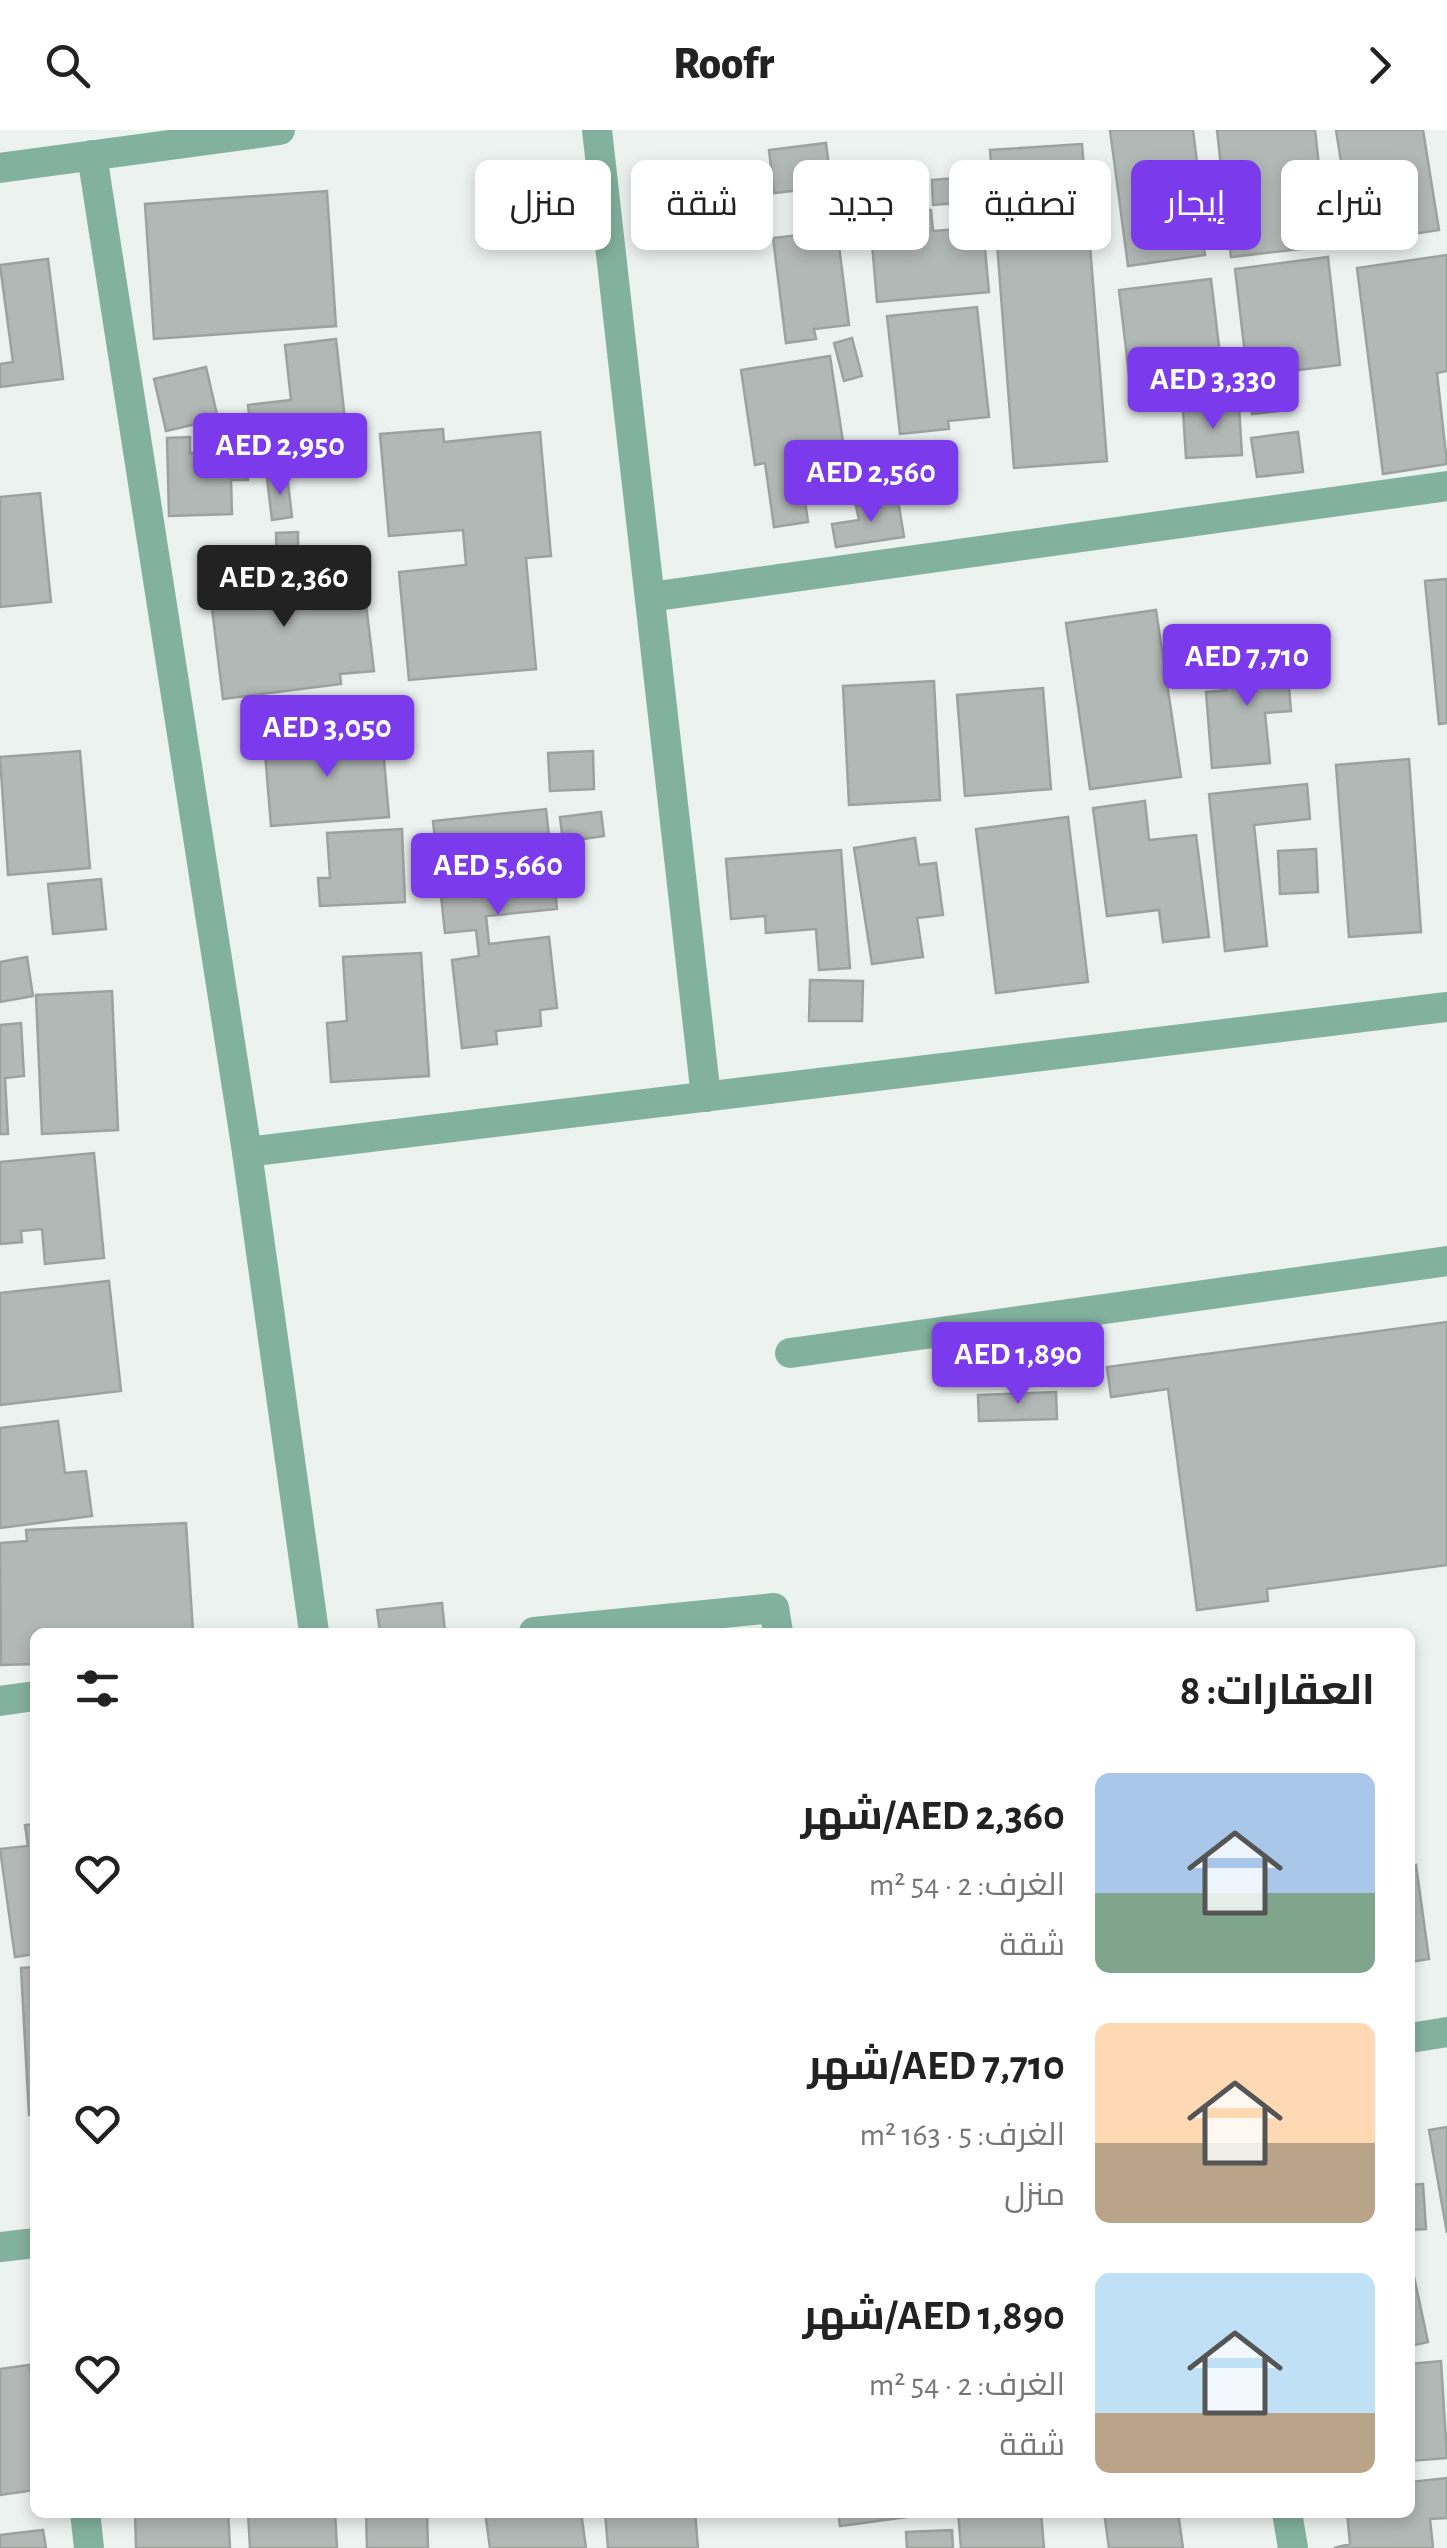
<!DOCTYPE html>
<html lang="ar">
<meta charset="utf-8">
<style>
body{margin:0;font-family:"Alegreya Sans",Cairo,sans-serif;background:#f2f2f2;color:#222;direction:rtl;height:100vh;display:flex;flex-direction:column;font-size:38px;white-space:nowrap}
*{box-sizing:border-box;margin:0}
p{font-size:32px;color:#767676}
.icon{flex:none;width:55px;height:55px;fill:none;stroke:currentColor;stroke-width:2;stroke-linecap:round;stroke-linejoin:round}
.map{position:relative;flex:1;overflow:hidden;direction:ltr}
.details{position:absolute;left:30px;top:1498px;width:1385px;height:890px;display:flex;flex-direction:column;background:#fff;border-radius:15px;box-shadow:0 5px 15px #0003;direction:rtl}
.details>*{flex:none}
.banner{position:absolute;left:30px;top:30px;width:1388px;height:90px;direction:rtl;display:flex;gap:20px}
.price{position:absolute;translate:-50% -85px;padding:0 22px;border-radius:10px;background:#7c3aed;color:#fff;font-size:32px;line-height:65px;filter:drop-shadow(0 2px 5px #0008)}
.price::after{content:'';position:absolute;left:50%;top:60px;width:30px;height:22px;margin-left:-15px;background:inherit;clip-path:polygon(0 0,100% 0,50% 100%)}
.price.on{background:#222;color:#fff}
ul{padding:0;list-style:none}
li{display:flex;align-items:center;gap:30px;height:250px;padding:0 40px}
li span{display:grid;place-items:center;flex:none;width:280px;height:200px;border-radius:15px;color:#555}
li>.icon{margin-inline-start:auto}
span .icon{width:120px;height:120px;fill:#fffc;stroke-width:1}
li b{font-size:42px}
h2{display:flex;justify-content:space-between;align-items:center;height:120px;padding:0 40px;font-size:42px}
.tag{padding:0 35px;border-radius:15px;background:#fff;box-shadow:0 5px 15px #0003;font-size:35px;line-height:90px}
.tag.on{background:#7c3aed;color:#fff}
header{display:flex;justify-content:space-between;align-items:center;height:130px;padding:0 40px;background:#fff;font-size:45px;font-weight:800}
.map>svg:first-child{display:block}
</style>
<header><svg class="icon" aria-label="forward" viewBox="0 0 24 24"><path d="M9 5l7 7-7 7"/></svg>Roofr<svg class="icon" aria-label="search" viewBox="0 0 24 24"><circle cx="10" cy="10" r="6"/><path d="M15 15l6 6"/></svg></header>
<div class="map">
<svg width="1447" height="2418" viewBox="0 0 1447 2418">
<rect width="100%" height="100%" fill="#ecf2ef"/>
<g fill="#b2b8b5" stroke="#9ca2a0" stroke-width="2.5">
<path d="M1110,0h83l10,80 -4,1 6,44 -77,11z"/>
<path d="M1217,0h98l13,116 -97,11z"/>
<path d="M1336,0h87l16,100 -85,13z"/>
<path d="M826,13l23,182 -35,4 2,10 -30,4 -13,-105 60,-7 -6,-44 -53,6 -5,-43z"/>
<path d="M1082,14l25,317 -93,7 -24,-318z"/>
<path d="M955,48l2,25 -24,2 -1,-25z"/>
<path d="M903,52l3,29 25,-1 2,21 50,-4 6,65 -112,10 -10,-117z"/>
<path d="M327,61l9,135 -182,13 -9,-135z"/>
<path d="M1447,125v116l-10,2 10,91 -64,10 -26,-206z"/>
<path d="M1328,127l12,108 -57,7 5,38 -36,4 -17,-145z"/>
<path d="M48,129l15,120 -63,8v-23l13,-2 -13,-97z"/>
<path d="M1211,149l14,118 -92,11 -14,-118z"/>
<path d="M977,177l12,110 -41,4 1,8 -49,5 -13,-118z"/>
<path d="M852,208l10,38 -18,5 -10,-38z"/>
<path d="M336,209l11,99 -94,10 -5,-43 43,-5 -6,-55z"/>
<path d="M830,226l21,139 -46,6 3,21 -34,5 -9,-64 -10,2 -14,-95z"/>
<path d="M206,237l12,52 -52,12 -12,-52z"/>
<path d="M1239,276l3,49 -56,3 -3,-48z"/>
<path d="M443,299l1,13 96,-10 11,124 -25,2 10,111 -127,11 -10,-108 67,-7 -3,-35 -74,6 -9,-102z"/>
<path d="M1298,302l5,40 -46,5 -6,-39z"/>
<path d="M190,307v16l57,-2 1,29h-17l1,34 -63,2 -2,-78z"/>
<path d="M287,345l5,42 -20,3 -5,-42z"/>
<path d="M40,363l11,109 -51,5v-110z"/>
<path d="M898,370l6,37 -68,10 -4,-23 27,-4 -3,-14z"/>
<path d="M298,402v40h-21l-1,-39z"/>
<path d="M265,422l4,39 94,-12 11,92 -34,3 1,10 -118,15 -17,-140z"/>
<path d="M1447,449v144l-8,1 -14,-143z"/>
<path d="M1156,480l25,167 -91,12 -24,-166z"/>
<path d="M1286,523l5,58 -26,2 5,50 -58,5 -6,-76 21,-2 -3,-32z"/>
<path d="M934,551l6,119 -91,5 -6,-119z"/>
<path d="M1043,558l8,101 -86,7 -8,-101z"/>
<path d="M381,595l8,92 -118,9 -7,-86 36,-3 1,13 47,-4 -1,-18z"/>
<path d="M80,621l10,117 -82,7 -8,-118z"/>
<path d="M593,621l1,38 -44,2 -2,-38z"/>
<path d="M1409,629l12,173 -72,5 -13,-172z"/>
<path d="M1307,654l3,35 -56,6 13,121 -42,5 -16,-157z"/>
<path d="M1145,671l4,39 47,-5 13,102 -46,5 -4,-32 -52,6 -14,-108z"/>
<path d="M546,679l11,100 -71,7 3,28 60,-7 8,71 -17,2 1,16 -45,5 1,13 -35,4 -10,-88 27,-4 -3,-26 -31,3 -12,-112z"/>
<path d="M601,682l3,24 -41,6 -3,-25z"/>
<path d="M1068,687l20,165 -92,11 -20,-164z"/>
<path d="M402,699l3,73 -85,4 -2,-28h12l-3,-45z"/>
<path d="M915,708l4,27 17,-2 7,52 -26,3 6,39 -51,7 -18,-116z"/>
<path d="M1316,719l2,43 -38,2 -2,-43z"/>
<path d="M841,720l9,118 -31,2 -3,-41 -50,4 -1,-17 -34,3 -5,-60z"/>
<path d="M101,749l5,50 -53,5 -5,-50z"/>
<path d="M421,823l8,123 -98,6 -4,-59 20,-2 -4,-64z"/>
<path d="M27,827l6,39 -33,6v-40z"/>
<path d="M810,850l53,1 -1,40h-53z"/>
<path d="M112,861l6,139 -76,4 -6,-139z"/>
<path d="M21,893l3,53 -19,2 3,56h-8v-109z"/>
<path d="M94,1023l10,105 -59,6 -3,-35 -21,2 1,11 -22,2v-82z"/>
<path d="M109,1151l12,110 -121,14v-112z"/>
<path d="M1447,1192v243l-180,24 1,12 -71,9 -29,-221 -57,8 -4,-30z"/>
<path d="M1056,1262l1,27 -78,2 -1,-26z"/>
<path d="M58,1291l7,52 21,-2 6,45 -92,12v-100z"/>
<path d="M186,1393l7,109h-158v32l-34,1 -1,-122 27,-2 -1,-11z"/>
<path d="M442,1473l3,29h-65l-3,-22z"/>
<path d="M35,1694v130l-20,3 -15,-108 28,-3 -3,-21z"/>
<path d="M1416,1735l13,94 -19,3v-96z"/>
<path d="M35,1837v147l-6,1 -8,-147z"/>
<path d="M1447,1997v106l-18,-103z"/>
<path d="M1423,2054l3,45 -16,1v-45z"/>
<path d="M1410,2128l18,84 -18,4z"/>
<path d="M1441,2231l6,97 -37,3v-97z"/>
<path d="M29,2235l6,34v91l-35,5v-126z"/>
<path d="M1447,2348v40l-17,1 3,29h-99l16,-4 -3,-32h63v-30z"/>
<path d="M135,2382h93l2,36h-94z"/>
<path d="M248,2382h87l2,36h-87z"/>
<path d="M366,2382h61l1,36h-61z"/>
<path d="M485,2382h96l5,36h-96z"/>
<path d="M605,2382h90l3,36h-90z"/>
<path d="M838,2382h92v2l-90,12z"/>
<path d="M958,2382h83l3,36h-83z"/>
<path d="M1104,2382h74l5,36h-74z"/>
<path d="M43,2400l3,18h-46v-13z"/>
<path d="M952,2400l1,18h-46l-1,-16z"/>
</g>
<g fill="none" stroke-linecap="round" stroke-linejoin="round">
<g stroke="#83b19f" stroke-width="30">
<path d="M597,0l109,967"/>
<path d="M92,25l155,997 67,480"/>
<path d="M0,38l280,-38"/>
<path d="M650,467l797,-111"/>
<path d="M247,1022l1200,-145"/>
<path d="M790,1223l657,-92"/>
<path d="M534,1502l240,-24 4,24"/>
<path d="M0,1571l35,-5"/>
<path d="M1410,1908l37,-6"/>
<path d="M0,2117l35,-4"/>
<path d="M85,2382l4,36"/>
<path d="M1287,2382l6,36"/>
</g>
</g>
</svg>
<b class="price" style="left:1213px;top:302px">AED 3,330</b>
<b class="price" style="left:280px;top:368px">AED 2,950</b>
<b class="price" style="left:871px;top:395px">AED 2,560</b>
<b class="price on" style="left:284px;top:500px">AED 2,360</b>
<b class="price" style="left:1247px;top:579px">AED 7,710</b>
<b class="price" style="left:327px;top:650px">AED 3,050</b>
<b class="price" style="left:498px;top:788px">AED 5,660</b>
<b class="price" style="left:1018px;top:1277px">AED 1,890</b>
<div class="banner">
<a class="tag">شراء</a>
<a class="tag on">إيجار</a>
<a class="tag">تصفية</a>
<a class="tag">جديد</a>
<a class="tag">شقة</a>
<a class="tag">منزل</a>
</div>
<section class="details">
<h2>العقارات: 8<svg class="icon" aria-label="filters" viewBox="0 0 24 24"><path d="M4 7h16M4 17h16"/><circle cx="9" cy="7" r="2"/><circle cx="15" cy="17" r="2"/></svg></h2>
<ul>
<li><span style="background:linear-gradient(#a9c7e8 60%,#7fa58c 0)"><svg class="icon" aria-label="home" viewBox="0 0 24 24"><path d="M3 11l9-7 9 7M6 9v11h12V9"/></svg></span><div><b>AED 2,360/شهر</b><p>الغرف: 2 · 54 m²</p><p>شقة</p></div><svg class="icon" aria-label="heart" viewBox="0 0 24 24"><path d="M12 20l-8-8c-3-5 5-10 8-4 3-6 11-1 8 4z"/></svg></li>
<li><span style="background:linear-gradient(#ffd9b3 60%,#b9a48a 0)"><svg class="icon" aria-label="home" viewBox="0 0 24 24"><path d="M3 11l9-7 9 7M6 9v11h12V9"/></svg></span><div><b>AED 7,710/شهر</b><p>الغرف: 5 · 163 m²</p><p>منزل</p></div><svg class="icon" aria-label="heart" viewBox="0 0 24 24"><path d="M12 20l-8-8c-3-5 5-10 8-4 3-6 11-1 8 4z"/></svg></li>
<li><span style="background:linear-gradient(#bfe0f5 70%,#b9a48a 0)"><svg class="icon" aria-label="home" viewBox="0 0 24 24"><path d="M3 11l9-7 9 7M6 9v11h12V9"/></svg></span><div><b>AED 1,890/شهر</b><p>الغرف: 2 · 54 m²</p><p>شقة</p></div><svg class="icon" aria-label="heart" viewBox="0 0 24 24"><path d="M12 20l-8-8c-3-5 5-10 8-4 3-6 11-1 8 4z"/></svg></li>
</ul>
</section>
</div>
